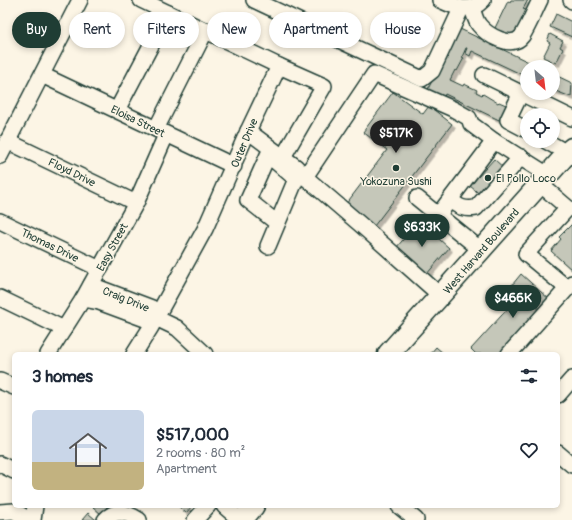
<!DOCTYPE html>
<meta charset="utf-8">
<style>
body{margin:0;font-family:Pangolin,sans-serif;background:#f6f6f7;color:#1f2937;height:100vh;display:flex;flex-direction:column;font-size:15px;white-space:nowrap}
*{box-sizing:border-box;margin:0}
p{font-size:13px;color:#747a83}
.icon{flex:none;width:22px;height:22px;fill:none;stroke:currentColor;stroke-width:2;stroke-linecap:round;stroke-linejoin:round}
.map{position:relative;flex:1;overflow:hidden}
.details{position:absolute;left:12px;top:352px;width:548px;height:156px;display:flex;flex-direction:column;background:#fff;border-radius:6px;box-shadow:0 2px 6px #0003}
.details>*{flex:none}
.top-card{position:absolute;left:12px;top:12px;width:548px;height:36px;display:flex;gap:8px}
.needle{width:26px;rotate:152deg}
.buttons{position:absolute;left:520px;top:60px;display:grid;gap:8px}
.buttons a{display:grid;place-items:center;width:40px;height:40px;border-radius:50%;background:#fff;box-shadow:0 2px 6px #0003;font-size:20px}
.price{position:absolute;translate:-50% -34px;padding:0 9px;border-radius:14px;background:#1f3d34;color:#fff;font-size:13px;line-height:26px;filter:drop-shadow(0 1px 2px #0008)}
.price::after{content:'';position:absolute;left:50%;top:24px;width:12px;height:9px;margin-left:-6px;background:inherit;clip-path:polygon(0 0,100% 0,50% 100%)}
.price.selected{background:#222;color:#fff}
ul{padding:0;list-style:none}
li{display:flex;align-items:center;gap:12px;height:100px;padding:0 20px}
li+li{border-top:1px solid #e0e1e3}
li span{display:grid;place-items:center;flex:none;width:112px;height:80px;border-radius:6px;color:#555}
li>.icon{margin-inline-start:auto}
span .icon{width:48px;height:48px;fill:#fffc;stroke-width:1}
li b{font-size:17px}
h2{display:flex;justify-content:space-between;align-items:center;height:48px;padding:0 20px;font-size:17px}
.pill{padding:0 14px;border-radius:18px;background:#fff;box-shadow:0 2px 6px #0003;font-size:14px;line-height:36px}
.pill.selected{background:#1f3d34;color:#fff}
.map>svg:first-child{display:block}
</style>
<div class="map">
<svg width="572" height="520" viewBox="0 0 572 520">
<defs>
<filter id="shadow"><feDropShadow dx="3.5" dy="3.5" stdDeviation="0" flood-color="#0004"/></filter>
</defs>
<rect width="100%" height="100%" fill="#fcf5e5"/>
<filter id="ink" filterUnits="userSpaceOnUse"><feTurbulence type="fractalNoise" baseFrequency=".025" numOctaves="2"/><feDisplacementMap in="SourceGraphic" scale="8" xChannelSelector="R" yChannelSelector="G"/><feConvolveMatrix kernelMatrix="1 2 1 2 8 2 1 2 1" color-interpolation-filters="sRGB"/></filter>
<g filter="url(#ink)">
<g fill="#c5c7b9" stroke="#1f3d34" filter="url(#shadow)">
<path d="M511,0h17l-5,9 5,2 -14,28 -20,-9 14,-29 2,1z"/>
<path d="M556,14l16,8v15l-22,-10z"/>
<path d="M458,28l81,39h-12v10l-55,-26 -2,5 -5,-3 2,-5h-1l-4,9 2,1 -7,13 -2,-1 -5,10 13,6 1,-2 13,6 -1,2 6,3 1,-1 15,9 1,-1 7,3 -4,12 -1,-1 -2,4 -54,-26 -1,3 -16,-8z"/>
<path d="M550,34l13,7 -3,6 3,2 -7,14 -13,-6 7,-14 -3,-2z"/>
<path d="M553,74l19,9 -1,14 -18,-7z"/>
<path d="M393,92l30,22 6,-8 23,18 -78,102 -28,-22 41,-54 -24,-18z"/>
<path d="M494,159l12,11 -24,26 -12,-10z"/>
<path d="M419,221l30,27 -23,27 -30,-27z"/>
<path d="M572,224v46l-21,-19 10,-12 -2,-2z"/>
<path d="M521,274l29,26 -48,54h-26l-5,-5 51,-56 -10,-8z"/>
<path d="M436,347l8,7h-14z"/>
<path d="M94,506h14l-7,8 -8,-7z"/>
<path d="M178,506h14l-6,7z"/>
<path d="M88,513l8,7h-14z"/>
</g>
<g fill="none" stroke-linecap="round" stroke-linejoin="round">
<g stroke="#1f3d34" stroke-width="18">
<g id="minor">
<path d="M254,0l168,79 10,-8 29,-62"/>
<path d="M440,0c15,7 30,14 43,0"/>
<path d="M571,0l1,1"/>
<path d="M472,8c2,5 3,12 7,17 8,10 33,25 43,11 6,-9 13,-26 18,-36"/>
<path d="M279,66l45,20 -41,71"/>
<path d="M42,75l192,91"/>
<path d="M484,75l88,43"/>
<path d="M521,93l-13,27 19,10"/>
<path d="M117,110l51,-97"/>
<path d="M156,129l50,-99"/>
<path d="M248,131l48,36 9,10 56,48 80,71"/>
<path d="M7,141l129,62"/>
<path d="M546,141l21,12"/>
<path d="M0,156l80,-156"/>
<path d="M305,177l69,-103 79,35 16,9 2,6 23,17 54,34"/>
<path d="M540,184l28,24 -42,46 41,34"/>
<path d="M417,198l64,52"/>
<path d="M450,200c9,7 14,10 26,8l45,-51"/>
<path d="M439,214l55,-73"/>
<path d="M0,221l100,48"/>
<path d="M268,246l28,-67 -28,-24 -20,45 29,23"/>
<path d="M91,285l61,23 4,10"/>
<path d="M0,298l64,31"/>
<path d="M83,299l16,3 46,17 11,-1 21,10 28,26"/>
<path d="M48,354l35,-55 53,-96 30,-68"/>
<path d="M134,354l17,-27 54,-98 43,-98 31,-65 -138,-66"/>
<path d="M509,354l63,-71"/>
<path d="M0,381l14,6"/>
<path d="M558,395l14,-16"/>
<path d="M558,453l14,12"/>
<path d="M0,464l14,7"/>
<path d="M224,506l16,14"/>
<path d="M399,506l17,14"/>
<path d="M0,512l14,-1 16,9"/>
<path d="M33,520l2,-14"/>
<path d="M105,520c10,-11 22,-8 34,0"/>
<path d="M195,520l13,-14"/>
</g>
</g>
<g stroke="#1f3d34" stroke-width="23">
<g id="major">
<path d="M388,354l184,-206"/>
<path d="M242,520l12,-14"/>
</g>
</g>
<use href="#minor" stroke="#fcf5e5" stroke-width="15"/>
<use href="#major" stroke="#fcf5e5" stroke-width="20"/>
</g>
</g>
<g fill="#1f3d34" stroke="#fcf5e5" stroke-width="1.5">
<circle cx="396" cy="168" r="4"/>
<circle cx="488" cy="178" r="4"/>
</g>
<g text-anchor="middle" stroke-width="3" stroke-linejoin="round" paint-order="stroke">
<g font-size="11" fill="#1f3d34" stroke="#fcf5e5">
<text transform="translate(138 121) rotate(26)" y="4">Eloisa Street</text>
<text transform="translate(244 143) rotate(-67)" y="4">Outer Drive</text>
<text transform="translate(72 172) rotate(26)" y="4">Floyd Drive</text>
<text transform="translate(50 245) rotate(26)" y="4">Thomas Drive</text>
<text transform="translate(112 247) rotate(-61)" y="4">Easy Street</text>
<text transform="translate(481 251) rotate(-49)" y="4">West Harvard Boulevard</text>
<text transform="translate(126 299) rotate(22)" y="4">Craig Drive</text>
</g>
<g font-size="11" fill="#1f3d34" stroke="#fcf5e5" text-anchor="start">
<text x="496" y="182">El Pollo Loco</text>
<text x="396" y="185" text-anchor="middle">Yokozuna Sushi</text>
</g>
</g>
</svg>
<div class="buttons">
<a><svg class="needle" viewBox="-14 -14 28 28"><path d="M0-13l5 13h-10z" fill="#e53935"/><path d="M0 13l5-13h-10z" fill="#747a83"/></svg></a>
<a><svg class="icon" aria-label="locate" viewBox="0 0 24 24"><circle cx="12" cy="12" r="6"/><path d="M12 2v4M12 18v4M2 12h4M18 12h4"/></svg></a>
</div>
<b class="price selected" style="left:396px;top:154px">$517K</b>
<b class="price" style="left:422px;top:248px">$633K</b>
<b class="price" style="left:513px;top:319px">$466K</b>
<div class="top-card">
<a class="pill selected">Buy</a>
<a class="pill">Rent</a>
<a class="pill">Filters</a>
<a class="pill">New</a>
<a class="pill">Apartment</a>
<a class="pill">House</a>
</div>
<section class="details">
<h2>3 homes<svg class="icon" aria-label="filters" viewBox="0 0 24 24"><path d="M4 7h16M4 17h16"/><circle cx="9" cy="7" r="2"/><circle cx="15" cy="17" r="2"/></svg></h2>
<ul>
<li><span style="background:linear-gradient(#c9d6e8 65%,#c2b280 0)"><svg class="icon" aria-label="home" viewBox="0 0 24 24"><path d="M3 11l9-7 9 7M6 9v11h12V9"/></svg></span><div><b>$517,000</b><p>2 rooms · 80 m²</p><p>Apartment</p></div><svg class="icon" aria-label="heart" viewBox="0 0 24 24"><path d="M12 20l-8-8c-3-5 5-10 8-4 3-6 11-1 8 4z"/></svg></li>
</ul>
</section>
</div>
